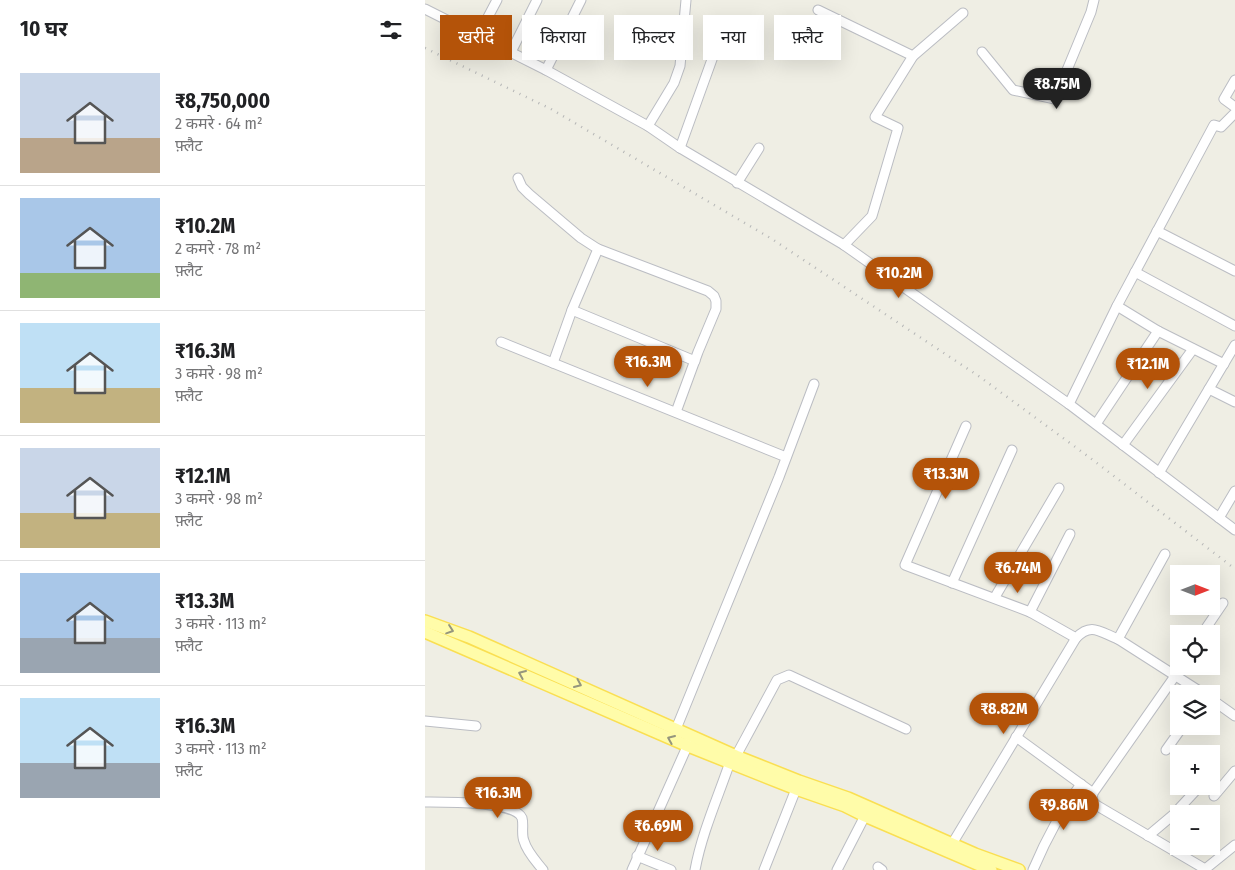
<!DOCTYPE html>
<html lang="hi">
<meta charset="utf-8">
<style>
body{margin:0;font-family:"Fira Sans Condensed","Noto Sans Devanagari",sans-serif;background:#f2f2f2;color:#202124;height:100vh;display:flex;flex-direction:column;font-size:19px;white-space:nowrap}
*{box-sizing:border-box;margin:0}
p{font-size:16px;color:#757577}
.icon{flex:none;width:28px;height:28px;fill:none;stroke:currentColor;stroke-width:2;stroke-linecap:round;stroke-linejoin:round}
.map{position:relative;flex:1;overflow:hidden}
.details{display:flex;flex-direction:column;background:#fff;width:425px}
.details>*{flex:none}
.top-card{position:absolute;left:15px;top:15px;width:475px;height:45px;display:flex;gap:10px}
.needle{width:32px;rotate:90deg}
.buttons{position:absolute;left:745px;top:565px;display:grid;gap:10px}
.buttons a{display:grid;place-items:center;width:50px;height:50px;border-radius:0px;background:#fff;box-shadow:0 5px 20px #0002;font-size:25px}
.price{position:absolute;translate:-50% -42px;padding:0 11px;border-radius:18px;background:#b45309;color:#fff;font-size:16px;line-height:32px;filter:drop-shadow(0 1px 2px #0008)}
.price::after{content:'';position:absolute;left:50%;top:30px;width:15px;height:11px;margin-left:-8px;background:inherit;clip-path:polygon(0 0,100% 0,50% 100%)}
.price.current{background:#222;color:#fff}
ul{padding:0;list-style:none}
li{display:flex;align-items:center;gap:15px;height:125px;padding:0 20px}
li+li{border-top:1px solid #e0e0e0}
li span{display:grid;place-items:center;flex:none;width:140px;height:100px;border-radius:0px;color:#555}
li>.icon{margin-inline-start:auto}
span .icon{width:60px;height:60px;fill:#fffc;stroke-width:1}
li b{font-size:21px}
h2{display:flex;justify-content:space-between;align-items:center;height:60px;padding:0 20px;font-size:21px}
.tag{padding:0 18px;border-radius:0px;background:#fff;box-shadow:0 5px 20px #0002;font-size:18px;line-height:45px}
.tag.current{background:#b45309;color:#fff}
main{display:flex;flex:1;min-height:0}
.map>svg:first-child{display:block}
</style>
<main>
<section class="details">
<h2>10 घर<svg class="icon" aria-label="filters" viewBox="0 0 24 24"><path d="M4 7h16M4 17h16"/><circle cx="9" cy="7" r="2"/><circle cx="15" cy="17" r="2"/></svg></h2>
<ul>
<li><span style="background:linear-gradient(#c9d6e8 65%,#b9a48a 0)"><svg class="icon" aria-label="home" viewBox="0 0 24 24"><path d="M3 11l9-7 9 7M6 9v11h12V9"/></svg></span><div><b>₹8,750,000</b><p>2 कमरे · 64 m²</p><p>फ़्लैट</p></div></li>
<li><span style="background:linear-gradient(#a9c7e8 75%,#8fb573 0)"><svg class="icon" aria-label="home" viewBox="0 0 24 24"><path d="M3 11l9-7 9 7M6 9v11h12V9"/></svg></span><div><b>₹10.2M</b><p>2 कमरे · 78 m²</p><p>फ़्लैट</p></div></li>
<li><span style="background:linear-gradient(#bfe0f5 65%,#c2b280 0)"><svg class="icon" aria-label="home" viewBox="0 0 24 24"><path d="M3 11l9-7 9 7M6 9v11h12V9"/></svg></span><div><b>₹16.3M</b><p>3 कमरे · 98 m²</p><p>फ़्लैट</p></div></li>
<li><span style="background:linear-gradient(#c9d6e8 65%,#c2b280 0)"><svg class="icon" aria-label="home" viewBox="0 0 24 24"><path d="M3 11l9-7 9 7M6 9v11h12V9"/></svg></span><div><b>₹12.1M</b><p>3 कमरे · 98 m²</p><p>फ़्लैट</p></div></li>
<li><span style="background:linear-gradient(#a9c7e8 65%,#9aa5b1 0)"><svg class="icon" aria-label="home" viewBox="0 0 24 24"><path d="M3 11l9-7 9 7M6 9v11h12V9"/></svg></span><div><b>₹13.3M</b><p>3 कमरे · 113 m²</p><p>फ़्लैट</p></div></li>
<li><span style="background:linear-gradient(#bfe0f5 65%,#9aa5b1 0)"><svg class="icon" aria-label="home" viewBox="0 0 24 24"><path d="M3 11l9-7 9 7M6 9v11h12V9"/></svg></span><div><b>₹16.3M</b><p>3 कमरे · 113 m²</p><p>फ़्लैट</p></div></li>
</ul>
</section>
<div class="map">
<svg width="810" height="870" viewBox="0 0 810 870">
<rect width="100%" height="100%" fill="#efeee4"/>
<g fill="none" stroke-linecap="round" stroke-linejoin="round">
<g stroke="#bbbdc3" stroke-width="11">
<g id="minor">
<path d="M0,9l121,61 102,56 32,22 164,97 225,159 48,-98 97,-181 7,2 14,-14"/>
<path d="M393,10l95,46"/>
<path d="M53,36l19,-36"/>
<path d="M86,52l26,-52"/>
<path d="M557,52l31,38 42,9 36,-87 3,-12"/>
<path d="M121,70l35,-70"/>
<path d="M810,80l-11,19 11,8"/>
<path d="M223,126l26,-43 6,-17 6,-66"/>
<path d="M255,148l39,-108"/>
<path d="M93,178l4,9 7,7 52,44 17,11 -26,61 -19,53"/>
<path d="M312,183l22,-35"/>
<path d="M732,231l78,40"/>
<path d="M419,245l28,-29 26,-88 -23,-11 38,-61 50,-43"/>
<path d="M173,249l110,42 6,5 2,5v8l-18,43 -22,60"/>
<path d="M710,272l100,54"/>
<path d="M692,306l41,25 66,33"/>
<path d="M147,310l123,51"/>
<path d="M76,342l285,115"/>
<path d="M784,389l26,13"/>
<path d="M644,404l166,126"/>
<path d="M671,424l62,-93"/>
<path d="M541,426l-61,139 125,47 46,26c15,-16 24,-6 42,1"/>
<path d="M698,445l70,-96"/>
<path d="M734,473l76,-128"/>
<path d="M794,518l16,-27"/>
<path d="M740,554l-47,85 86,55"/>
<path d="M527,583l60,-133"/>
<path d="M570,597l64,-109"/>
<path d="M605,612l40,-78"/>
<path d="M777,634l21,-31"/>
<path d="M757,666l-89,127 -1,7 4,5 109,64"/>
<path d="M786,699l24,17"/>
<path d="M0,721l51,5"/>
<path d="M251,729l103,-252 35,-93"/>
<path d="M591,737l77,56"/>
<path d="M741,750l17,-24"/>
<path d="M311,756l41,-76 12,-5 117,54"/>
<path d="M789,796l21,-25"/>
<path d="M0,802c17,0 90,-1 97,16 2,7 -1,16 2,23 3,11 12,20 19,29"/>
<path d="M723,836l25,-21 27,-29"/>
<path d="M527,844l124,-206"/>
<path d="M212,856l34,14"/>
<path d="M453,867l4,3"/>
<path d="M207,870l58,-130"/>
<path d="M270,870c7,-38 24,-75 36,-111"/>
<path d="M339,870l34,-86"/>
<path d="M412,870l31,-60"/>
<path d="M608,870c13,-31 28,-59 48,-86"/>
<path d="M779,870l31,-25"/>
</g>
</g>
<g stroke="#fadf52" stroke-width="14">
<g id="major">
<path d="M0,621l44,16 267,119 63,25 49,17 127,56 44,16"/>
<path d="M0,632l263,114 108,43 49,17 20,10 126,54"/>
</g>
</g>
<use href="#minor" stroke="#fff" stroke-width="9"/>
<use href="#major" stroke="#fffca9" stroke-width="11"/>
<path stroke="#b5b6b6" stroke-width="2.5" stroke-dasharray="1 6" stroke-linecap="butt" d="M0,48l126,61 221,130 208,138 113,83 142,109"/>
</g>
<defs><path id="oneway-chevron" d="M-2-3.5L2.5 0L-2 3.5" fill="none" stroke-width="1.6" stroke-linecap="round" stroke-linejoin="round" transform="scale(1.25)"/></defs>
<g stroke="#95967d">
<use href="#oneway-chevron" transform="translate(25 630) rotate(19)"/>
<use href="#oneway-chevron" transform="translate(97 674) rotate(-157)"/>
<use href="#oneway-chevron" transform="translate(153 684) rotate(24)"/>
<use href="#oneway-chevron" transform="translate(246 739) rotate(-157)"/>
</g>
</svg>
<div class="buttons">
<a><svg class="needle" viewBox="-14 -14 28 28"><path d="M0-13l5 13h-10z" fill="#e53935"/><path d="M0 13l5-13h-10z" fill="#757577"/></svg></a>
<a><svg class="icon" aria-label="locate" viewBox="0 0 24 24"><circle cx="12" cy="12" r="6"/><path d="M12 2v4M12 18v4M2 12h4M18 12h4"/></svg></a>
<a><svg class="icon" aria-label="layers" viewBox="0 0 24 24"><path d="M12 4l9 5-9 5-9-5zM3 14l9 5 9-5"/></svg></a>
<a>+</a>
<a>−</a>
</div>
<b class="price current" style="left:632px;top:110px">₹8.75M</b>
<b class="price" style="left:474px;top:299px">₹10.2M</b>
<b class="price" style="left:223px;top:388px">₹16.3M</b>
<b class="price" style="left:723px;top:390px">₹12.1M</b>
<b class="price" style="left:521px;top:500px">₹13.3M</b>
<b class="price" style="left:593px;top:594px">₹6.74M</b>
<b class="price" style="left:579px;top:735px">₹8.82M</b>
<b class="price" style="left:73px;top:819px">₹16.3M</b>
<b class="price" style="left:639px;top:831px">₹9.86M</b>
<b class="price" style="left:233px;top:852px">₹6.69M</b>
<div class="top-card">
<a class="tag current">खरीदें</a>
<a class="tag">किराया</a>
<a class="tag">फ़िल्टर</a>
<a class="tag">नया</a>
<a class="tag">फ़्लैट</a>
</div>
</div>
</main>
